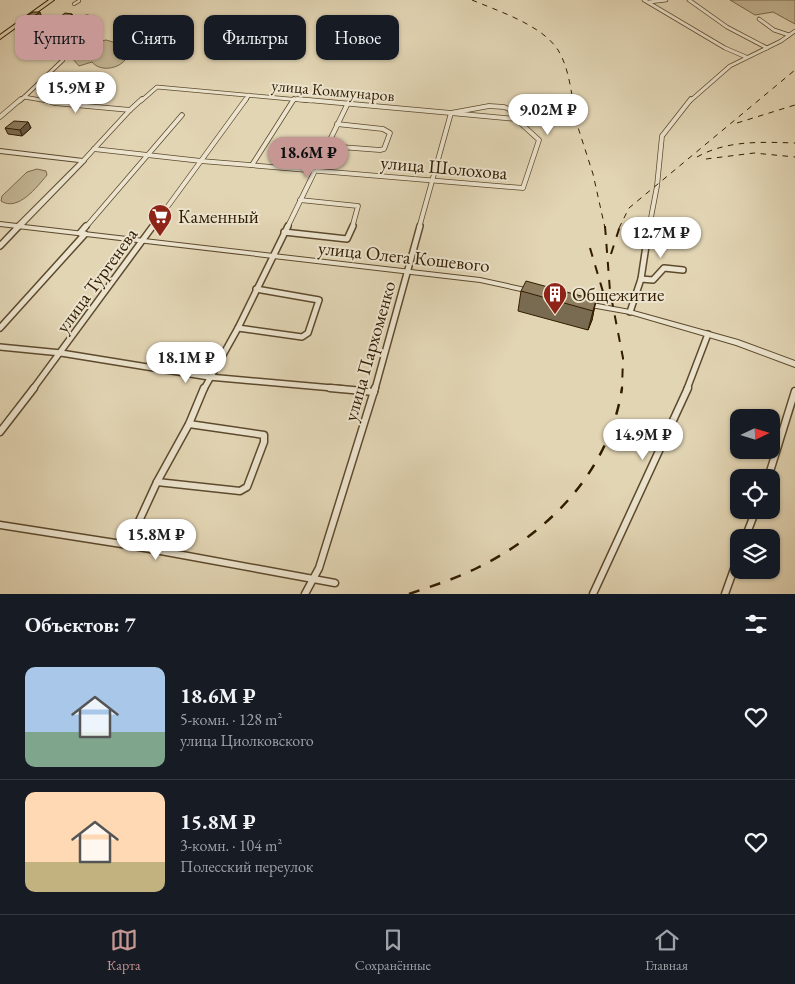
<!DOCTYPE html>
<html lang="ru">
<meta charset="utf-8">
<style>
body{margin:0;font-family:"EB Garamond",serif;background:#20242c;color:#f1f3f6;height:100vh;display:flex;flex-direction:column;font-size:19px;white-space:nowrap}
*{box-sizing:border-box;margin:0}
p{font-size:16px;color:#9ea1a6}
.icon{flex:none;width:28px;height:28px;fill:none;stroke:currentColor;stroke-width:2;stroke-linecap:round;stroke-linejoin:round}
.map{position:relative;height:594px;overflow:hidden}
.drawer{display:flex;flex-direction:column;background:#171b24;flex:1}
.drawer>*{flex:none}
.top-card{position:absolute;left:15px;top:15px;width:500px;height:45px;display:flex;gap:10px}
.needle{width:32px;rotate:86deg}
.controls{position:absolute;left:730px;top:409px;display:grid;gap:10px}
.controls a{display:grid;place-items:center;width:50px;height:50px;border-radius:10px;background:#171b24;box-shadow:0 1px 4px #0004;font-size:25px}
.price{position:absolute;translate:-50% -42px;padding:0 11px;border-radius:18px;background:#fff;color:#222;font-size:16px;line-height:32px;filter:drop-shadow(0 1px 2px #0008)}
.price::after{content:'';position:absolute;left:50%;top:30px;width:15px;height:11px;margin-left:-8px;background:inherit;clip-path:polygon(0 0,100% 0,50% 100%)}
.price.selected{background:#c59692;color:#111}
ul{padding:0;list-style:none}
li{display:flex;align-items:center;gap:15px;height:125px;padding:0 25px}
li+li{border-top:1px solid #363941}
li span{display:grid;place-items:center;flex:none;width:140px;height:100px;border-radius:10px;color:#555}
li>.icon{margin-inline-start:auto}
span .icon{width:60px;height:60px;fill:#fffc;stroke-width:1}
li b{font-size:21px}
h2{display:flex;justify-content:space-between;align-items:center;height:60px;padding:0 25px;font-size:21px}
.tag{padding:0 18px;border-radius:10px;background:#171b24;box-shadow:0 1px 4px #0004;font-size:18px;line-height:45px}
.tag.selected{background:#c59692;color:#111}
.tabs{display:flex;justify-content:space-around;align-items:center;height:70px;border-top:1px solid #363941;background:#171b24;font-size:14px;color:#9ea1a6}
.tabs a{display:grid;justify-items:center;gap:2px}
.tabs .selected{color:#c59692}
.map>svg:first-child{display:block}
</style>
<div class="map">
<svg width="795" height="594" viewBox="0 0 795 594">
<rect width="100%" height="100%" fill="#e2d5b4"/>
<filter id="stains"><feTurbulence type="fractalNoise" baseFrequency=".004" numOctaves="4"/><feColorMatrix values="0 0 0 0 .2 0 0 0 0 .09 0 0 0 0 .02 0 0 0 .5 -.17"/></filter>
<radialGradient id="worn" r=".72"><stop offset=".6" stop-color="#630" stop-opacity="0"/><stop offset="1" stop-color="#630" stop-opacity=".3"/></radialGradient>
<g fill="#c4b695" stroke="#7a694a">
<path d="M730,0h65v24l-22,-12 -18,3z"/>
<path d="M106,40l7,2 12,18c-7,9 -25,12 -33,2l-13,4 -8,-9 4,-3h12l-3,-9z"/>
<path d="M37,169l9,2 1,4c-10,12 -29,37 -46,26l1,-5 25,-24z"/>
</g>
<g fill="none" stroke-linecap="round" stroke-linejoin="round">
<g stroke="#5d4a2d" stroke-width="4">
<path id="pedestrian" d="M74,4l5,-3"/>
</g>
<g stroke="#5d4a2d" stroke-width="4.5">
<g id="minor-far3">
<path d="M644,0l81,48 21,9"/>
<path d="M689,0l38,27 40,21"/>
<path d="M649,2l17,-2"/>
<path d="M759,19l15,11 15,5"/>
<path d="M24,97l23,4"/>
<path d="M20,101l43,-41"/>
<path d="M141,101l16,-14 154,14"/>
<path d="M245,101l4,-6"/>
<path d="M293,101l1,-2"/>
<path d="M690,101l40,-35 51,-25 14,-10"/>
</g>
</g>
<g stroke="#5d4a2d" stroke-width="5.5">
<g id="minor-far2">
<path d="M43,99l11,4 76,7"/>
<path d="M0,117l21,-18"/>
<path d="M327,146l53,4 4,-1 6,-16 -7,-4 -46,-5"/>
<path d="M94,149l107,12 322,27 16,-48 -23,-21 -7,-10 -5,-2 -15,-1 -38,7 -154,-14"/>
<path d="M94,149l36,-39 12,-11"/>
<path d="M83,161l11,-12"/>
<path d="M252,165l42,-66"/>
<path d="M300,200l58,6 -6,22"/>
<path d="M17,228l2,-2"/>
<path d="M85,228l97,-113"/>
<path d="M152,228l94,-129"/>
<path d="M287,228l61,-125"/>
<path d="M419,228l32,-115 65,6"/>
<path d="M649,228l8,-42 5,-50 29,-37"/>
</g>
</g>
<g stroke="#5d4a2d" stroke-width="8">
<g id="minor-far1">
<path d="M284,232l63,7 6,-13"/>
<path d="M80,233l6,-7"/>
<path d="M0,246l19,-20"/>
<path d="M641,279l12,1 11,-12 19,2"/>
<path d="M630,312l11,-33 8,-53"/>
<path d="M0,328l85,-94"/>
<path d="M238,328l64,9 6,-4 11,-33 -63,-11"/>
<path d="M0,347l61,6 148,24 135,12"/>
<path d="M33,389l120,-163"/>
<path d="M204,389l34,-61 50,-102"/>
<path d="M375,389l45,-163"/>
<path d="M687,389l21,-55"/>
</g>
</g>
<g stroke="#5d4a2d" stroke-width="9">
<g id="minor">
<path d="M330,388l44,4"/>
<path d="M0,432l34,-44"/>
<path d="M768,478l27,-87"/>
<path d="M157,482l83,9 7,-4 17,-45v-7l-75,-11"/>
<path d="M0,525l128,20 207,38"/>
<path d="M745,538l11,-28"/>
<path d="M128,545l29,-63 32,-58 15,-36"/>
<path d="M305,594l14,-26 56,-180"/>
<path d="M593,594l95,-206"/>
<path d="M725,594l14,-39"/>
</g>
</g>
<g stroke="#5d4a2d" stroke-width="2">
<g id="tertiary">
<path d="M0,149l83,10 3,2 -62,64 456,53 50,11 3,2 -3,2 -50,-11 -480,-56v-4l17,2 62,-62 -79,-9z"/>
<path d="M585,302h2l43,8 108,30 57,21v6l-59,-22 -106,-31 -45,-8 -1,-2z"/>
</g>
</g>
<g stroke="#311c00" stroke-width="2">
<path id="primary" d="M49,0h5l-54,39v-4z"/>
</g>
<use href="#pedestrian" stroke="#ece4ce" stroke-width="2.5"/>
<use href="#minor-far3" stroke="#ece4ce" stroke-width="3"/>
<use href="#minor-far2" stroke="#ece4ce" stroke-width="4"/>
<use href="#minor-far1" stroke="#ece4ce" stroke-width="5"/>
<use href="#minor" stroke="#ece4ce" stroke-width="6"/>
<use href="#tertiary" fill="#ece4ce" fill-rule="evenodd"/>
<use href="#primary" fill="#e2d5b4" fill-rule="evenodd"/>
<g stroke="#311c00" stroke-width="1" stroke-dasharray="5.5 5.5" stroke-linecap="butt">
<path d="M472,0c26,11 70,25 86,50 13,21 14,52 19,75"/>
<path d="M575,118l18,56 12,54"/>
<path d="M737,123l58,-18"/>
<path d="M697,157c30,-17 65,-15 98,-14"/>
<path d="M706,159l48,-6 41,4"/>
<path d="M619,228l10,-20 166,-138"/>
</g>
<g stroke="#311c00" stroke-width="2" stroke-dasharray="9 9" stroke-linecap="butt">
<path d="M605,226l5,65 13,67 -1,31"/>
<path d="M590,248l16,54"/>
<path d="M611,254l9,-28"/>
</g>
<path stroke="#311c00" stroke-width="2.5" stroke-dasharray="11 11" stroke-linecap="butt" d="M409,594c23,-8 46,-15 68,-26 72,-35 133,-98 145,-180"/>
</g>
<g fill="#796b51" stroke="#311c00">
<path d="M33,12l10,8 -6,4h-8l-2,-8z"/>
<path d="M72,14l3,8 -20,15 -7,-1 -3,-7z"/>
<path d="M96,23l-18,15 -7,-1 -2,-8z"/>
<path d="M28,122l3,6 -9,8 -14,-2 -3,-6z"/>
<path d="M521,291l75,9 -4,20 -4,10 -70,-19z"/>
</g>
<g fill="#635742" stroke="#311c00">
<path d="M40,12l3,8 -6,4 -3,-8z"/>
<path d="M72,14l3,8 -20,15 -2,-8z"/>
<path d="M94,16l2,7 -18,15 -2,-8z"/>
<path d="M28,122l3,6 -9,8 -2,-6z"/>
<path d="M596,300l-4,20 -4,10 5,-19z"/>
</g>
<g fill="#8d7c5e" stroke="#311c00">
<path d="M33,12h7l-6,4h-7z"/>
<path d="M65,13l7,1 -19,15h-8z"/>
<path d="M86,15l8,1 -18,14 -7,-1z"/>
<path d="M14,121l14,1 -8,8 -15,-2z"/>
<path d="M526,281l70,19 -3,11 -72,-20z"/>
</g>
<defs>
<g id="supermarket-pin" transform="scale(1.25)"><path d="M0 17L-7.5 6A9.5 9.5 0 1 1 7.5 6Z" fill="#8f2418" stroke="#ece4ce"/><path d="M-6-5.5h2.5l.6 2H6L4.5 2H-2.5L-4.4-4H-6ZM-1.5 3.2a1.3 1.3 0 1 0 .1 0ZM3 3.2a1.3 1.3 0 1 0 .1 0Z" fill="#fff"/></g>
<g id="building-pin" transform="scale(1.25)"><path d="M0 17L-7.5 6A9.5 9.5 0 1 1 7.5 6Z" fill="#8f2418" stroke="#ece4ce"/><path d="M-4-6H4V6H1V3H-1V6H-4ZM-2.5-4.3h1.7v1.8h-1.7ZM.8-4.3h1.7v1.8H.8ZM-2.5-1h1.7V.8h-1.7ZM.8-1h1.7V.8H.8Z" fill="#fff"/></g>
</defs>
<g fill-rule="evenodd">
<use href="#supermarket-pin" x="160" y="216"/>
<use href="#building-pin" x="555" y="294"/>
</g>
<g text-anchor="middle" stroke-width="4" stroke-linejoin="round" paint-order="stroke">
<g font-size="16" fill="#311c00" stroke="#ece4ce">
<text transform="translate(333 90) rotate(5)" y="6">улица Коммунаров</text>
</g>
<g font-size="19" fill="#311c00" stroke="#ece4ce">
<text transform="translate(444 167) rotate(5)" y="7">улица Шолохова</text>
<text transform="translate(404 256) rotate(6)" y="7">улица Олега Кошевого</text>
<text transform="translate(96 280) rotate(-54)" y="7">улица Тургенева</text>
<text transform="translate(369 351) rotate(-74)" y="7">улица Пархоменко</text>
</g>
<g font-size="19" fill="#311c00" stroke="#ece4ce" text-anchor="start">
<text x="178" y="223">Каменный</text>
<text x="572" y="301">Общежитие</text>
</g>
</g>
<rect width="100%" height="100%" filter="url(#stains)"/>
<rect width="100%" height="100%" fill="url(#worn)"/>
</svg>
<div class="controls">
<a><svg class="needle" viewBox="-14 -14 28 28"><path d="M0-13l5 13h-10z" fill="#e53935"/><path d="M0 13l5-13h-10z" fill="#9ea1a6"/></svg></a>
<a><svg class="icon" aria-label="locate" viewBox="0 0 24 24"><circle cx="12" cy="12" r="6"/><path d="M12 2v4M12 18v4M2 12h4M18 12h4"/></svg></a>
<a><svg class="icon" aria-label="layers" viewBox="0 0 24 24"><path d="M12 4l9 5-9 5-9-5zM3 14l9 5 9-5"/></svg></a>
</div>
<b class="price" style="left:76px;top:114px">15.9M ₽</b>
<b class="price" style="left:548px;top:136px">9.02M ₽</b>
<b class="price selected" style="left:308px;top:179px">18.6M ₽</b>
<b class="price" style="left:661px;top:259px">12.7M ₽</b>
<b class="price" style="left:186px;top:384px">18.1M ₽</b>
<b class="price" style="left:643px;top:461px">14.9M ₽</b>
<b class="price" style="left:156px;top:561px">15.8M ₽</b>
<div class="top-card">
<a class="tag selected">Купить</a>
<a class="tag">Снять</a>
<a class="tag">Фильтры</a>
<a class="tag">Новое</a>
</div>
</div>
<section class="drawer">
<h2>Объектов: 7<svg class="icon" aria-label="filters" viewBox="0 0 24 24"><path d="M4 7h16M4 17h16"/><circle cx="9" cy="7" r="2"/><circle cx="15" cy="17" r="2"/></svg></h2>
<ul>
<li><span style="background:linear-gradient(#a9c7e8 65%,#7fa58c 0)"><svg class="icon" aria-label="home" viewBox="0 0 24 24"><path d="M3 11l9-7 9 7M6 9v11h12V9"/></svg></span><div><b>18.6M ₽</b><p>5-комн. · 128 m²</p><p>улица Циолковского</p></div><svg class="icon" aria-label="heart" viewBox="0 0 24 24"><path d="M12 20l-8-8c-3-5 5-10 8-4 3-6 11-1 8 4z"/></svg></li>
<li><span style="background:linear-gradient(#ffd9b3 70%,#c2b280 0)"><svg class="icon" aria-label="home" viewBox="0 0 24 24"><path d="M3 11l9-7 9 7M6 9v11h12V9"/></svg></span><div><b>15.8M ₽</b><p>3-комн. · 104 m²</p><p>Полесский переулок</p></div><svg class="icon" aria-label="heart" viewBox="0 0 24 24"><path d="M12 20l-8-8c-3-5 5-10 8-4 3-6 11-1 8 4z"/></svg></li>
</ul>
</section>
<nav class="tabs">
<a class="selected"><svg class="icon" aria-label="map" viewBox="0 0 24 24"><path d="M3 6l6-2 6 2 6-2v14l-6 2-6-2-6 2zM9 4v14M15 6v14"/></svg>Карта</a>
<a><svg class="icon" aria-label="saved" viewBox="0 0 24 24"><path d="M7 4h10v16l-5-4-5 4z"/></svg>Сохранённые</a>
<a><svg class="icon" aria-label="home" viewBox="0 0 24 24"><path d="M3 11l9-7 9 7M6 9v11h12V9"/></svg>Главная</a>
</nav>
